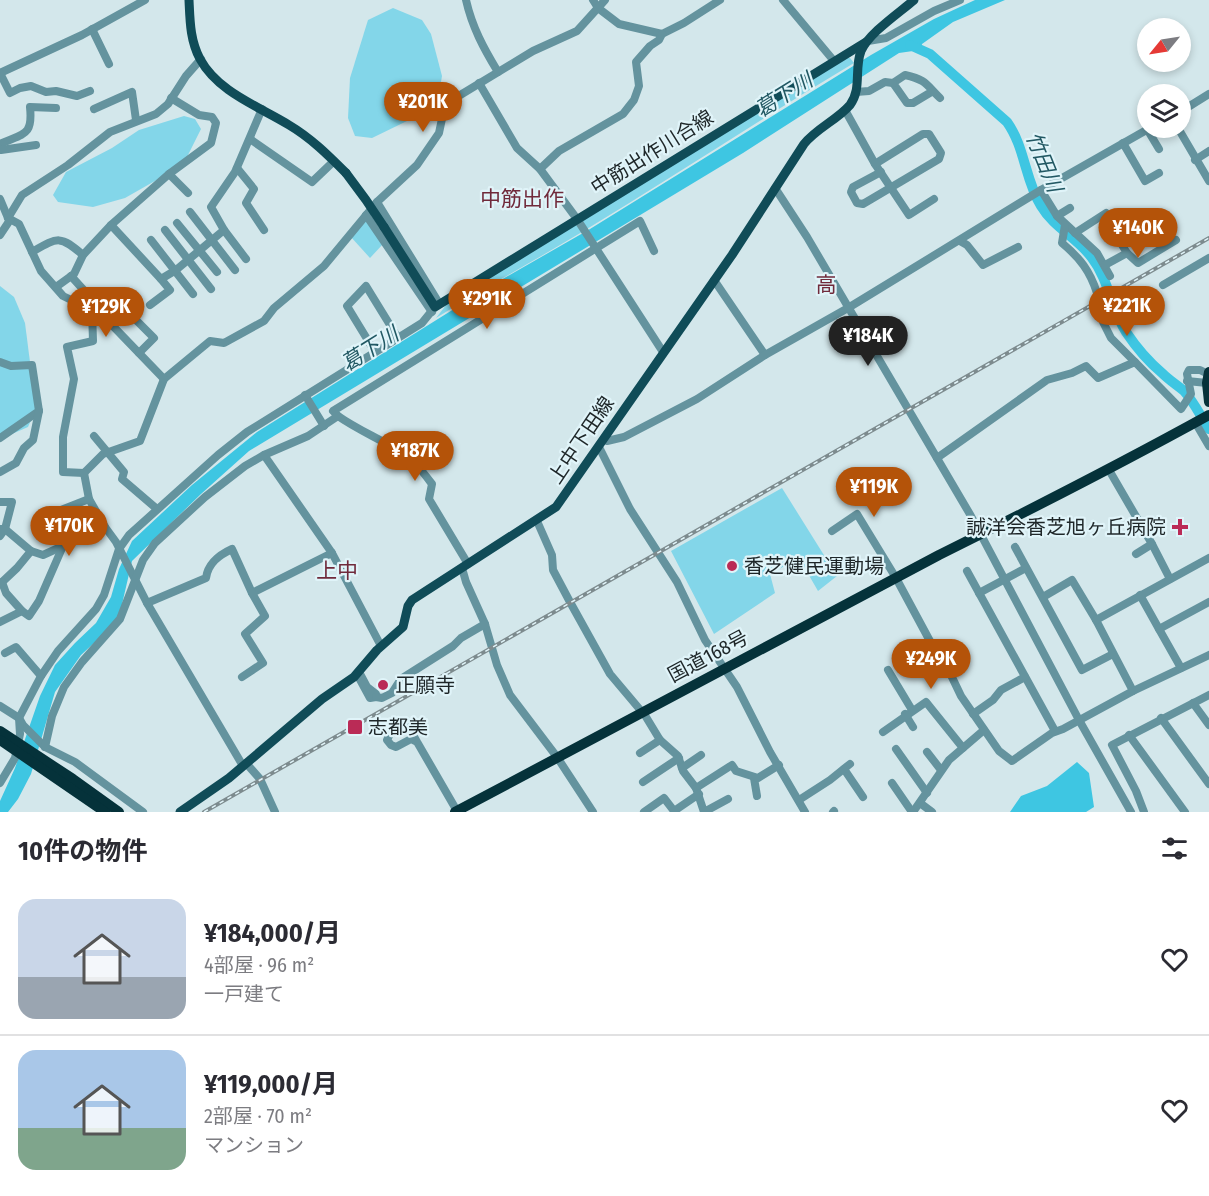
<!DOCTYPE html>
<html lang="ja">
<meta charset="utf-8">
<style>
body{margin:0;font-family:"Fira Sans Condensed","Noto Sans JP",sans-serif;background:#f2f2f3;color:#2b2b33;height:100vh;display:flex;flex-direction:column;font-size:22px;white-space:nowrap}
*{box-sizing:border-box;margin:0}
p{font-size:20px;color:#7c7c81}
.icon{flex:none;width:33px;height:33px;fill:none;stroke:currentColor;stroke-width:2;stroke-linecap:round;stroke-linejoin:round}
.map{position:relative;height:812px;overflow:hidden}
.side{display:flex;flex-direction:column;background:#fff;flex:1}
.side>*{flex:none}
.needle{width:39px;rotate:240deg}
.fabs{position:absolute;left:1137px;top:18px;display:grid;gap:12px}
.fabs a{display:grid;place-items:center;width:54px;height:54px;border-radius:50%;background:#fff;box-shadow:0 3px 9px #0003;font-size:30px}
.price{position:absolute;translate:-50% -51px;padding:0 14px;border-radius:21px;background:#b45309;color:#fff;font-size:20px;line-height:39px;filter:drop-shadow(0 2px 3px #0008)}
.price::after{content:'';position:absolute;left:50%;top:36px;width:18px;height:14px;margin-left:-9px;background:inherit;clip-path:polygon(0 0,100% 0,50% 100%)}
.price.active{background:#222;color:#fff}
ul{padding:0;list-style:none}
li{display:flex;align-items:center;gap:18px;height:150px;padding:0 18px}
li+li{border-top:2px solid #e1e1e2}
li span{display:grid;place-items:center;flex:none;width:168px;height:120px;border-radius:18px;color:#555}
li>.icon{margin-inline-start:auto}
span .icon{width:72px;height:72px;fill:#fffc;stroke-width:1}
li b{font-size:26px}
h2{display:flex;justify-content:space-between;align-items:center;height:72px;padding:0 18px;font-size:26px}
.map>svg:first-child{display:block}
</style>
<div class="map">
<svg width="1209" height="812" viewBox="0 0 1209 812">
<rect width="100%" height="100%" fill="#d3e7eb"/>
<g fill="#83d6e9">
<path d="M393,8l29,12 9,14 11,42 -3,17 -32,28 -35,17 -17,-2 -7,-18 2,-40 18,-58z"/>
<path d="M843,58h7l4,5c-92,55 -181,114 -272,169 -48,29 -98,56 -146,86l14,-18z"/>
<path d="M184,116l11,3 6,10 -18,36 -58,33 -32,9 -35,-5 -5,-7 13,-23 46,-24 27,-18z"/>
<path d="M366,219l17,25 -13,14 -19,-21z"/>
<path d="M0,286l14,11 11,26 11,86 -8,18 -23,10 -5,-1z"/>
<path d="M782,488l55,88 -19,15 -19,-33 -29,16 5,19 -61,41 -43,-83z"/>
</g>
<g fill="#3ec6e2">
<path d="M975,0h30l-52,22 -31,22 -2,9 -7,-2 -14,2 -156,100 -494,298 -48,43 -69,67 -12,52 -11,16 -28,26 -26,37 -24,82 -13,25 -10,13h-8v-11l15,-33 25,-72 15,-31 20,-22 21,-20 15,-26 8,-28 13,-28 60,-56 65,-53 237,-148 96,-55 281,-174 63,-36z"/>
<path d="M1077,762l12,11 5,34 -8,5h-76l11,-16 26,-10z"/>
</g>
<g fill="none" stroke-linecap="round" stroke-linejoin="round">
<path stroke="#3ec6e2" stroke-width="10" d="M910,45l20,9 77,68c18,25 18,58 34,84 13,22 37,32 51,52 17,22 19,51 34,74 10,15 23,30 36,41 7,7 15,12 22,18 10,11 17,26 25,38"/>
<g stroke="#64939e" stroke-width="8">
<path d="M466,0c6,27 18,49 32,72"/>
<path d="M593,0l5,8 21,16 43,10 22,-11 36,-23"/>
<path d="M783,0l51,61"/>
<path d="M92,29l17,35"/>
<path d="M868,41l18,-3 48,-27 26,-11"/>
<path d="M0,73l82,-38 63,-35"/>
<path d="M0,73l10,20 10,-5 11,-2 15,6 10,-1 21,5 13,-5"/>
<path d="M479,83l38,65 23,21 37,50 86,133"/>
<path d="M933,91l-20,12h-6l-14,-20 12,-8c21,5 20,8 35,23"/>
<path d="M856,92l13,-1 16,-9 8,1"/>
<path d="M94,109l38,-17 4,28"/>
<path d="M845,110l30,54 34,51 25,-16"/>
<path d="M1180,112l29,-18"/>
<path d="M1178,128l31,53"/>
<path d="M1147,129l12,20"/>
<path d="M250,139l62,43 22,-21"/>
<path d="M1123,143l22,38 14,-8"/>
<path d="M0,144c24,-11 33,-8 30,-37l26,1"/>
<path d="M1,150l35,-5"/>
<path d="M1195,160l14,-9"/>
<path d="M875,164l48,-30h6l12,19 -2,6 -76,45 -6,-1 -6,-11 2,-5 28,-15"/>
<path d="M237,168l17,21 -8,14 18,27"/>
<path d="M540,169l19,-18 64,-37 11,-14 5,-14 -3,-24 14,-16 9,-6 3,-6"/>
<path d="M169,174l19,19"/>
<path d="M775,188l32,49 164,279 108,204 52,92"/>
<path d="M1041,190l16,26 40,37 13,23"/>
<path d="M0,199l8,19 11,6 22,47 22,25 29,14 1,31 -26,6 7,32 -11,58v35l21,1 19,-19 37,-13 24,-62 46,-38 14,2 40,-22 10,-13 50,-42 53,-64 40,-37 22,-32 4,-19 9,-14 81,-49 44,-20 28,-31"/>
<path d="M377,202l62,101"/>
<path d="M190,212l45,58"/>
<path d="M366,215l66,97"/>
<path d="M1057,216l13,-8"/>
<path d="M8,218l14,-23 46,-30 42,-33 46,-18 12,-10 18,-28 15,-17"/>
<path d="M177,223l40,49"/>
<path d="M111,225l58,-51 42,-31 5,-20 -4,-6 -13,-2 -28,-17"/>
<path d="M1065,225l-3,18c18,15 28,28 35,50"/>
<path d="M165,230l46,59"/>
<path d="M224,230l22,29"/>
<path d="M1075,233l31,-20"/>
<path d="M0,235l10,-15"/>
<path d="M151,240l42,54"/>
<path d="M960,241l7,4 16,20 35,-18"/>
<path d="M32,252c26,-15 28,-17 51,3"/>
<path d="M1127,253l11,10 38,-23"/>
<path d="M1105,265l22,-12 -10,-16"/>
<path d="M71,276l28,31 11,16 54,56"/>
<path d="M714,280l51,75"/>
<path d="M1163,285l46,-27"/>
<path d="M56,287l18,-13 9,-19 28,-30 50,54 15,-9 48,-40 -13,-23 24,-35 27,-63"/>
<path d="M150,305l20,-15 -9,-11"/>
<path d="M99,307l10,-14 45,45 -15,15"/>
<path d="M1103,322l8,16 24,24"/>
<path d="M375,352l-28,-46 19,-20 32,52"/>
<path d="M0,362l11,4 21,-1 7,46 -39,27"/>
<path d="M1187,381l20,2"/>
<path d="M305,395l19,31"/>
<path d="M338,416c24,17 53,27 75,45 7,7 13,15 19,23l-3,15 39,65"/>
<path d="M1195,422l14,24"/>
<path d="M94,436l30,36 -2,7 35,30"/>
<path d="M604,440l3,1 17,-4 73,-38 68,-44 83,-47 193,-118 109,-62"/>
<path d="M599,447l31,62 47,73 28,58 32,47 33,65 35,60"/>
<path d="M264,455l68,98 49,93"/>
<path d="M937,458l110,-78 25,-7 14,-7 12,12 37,-16 46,47 10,-15 -4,-20 2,-4h11l8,4"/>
<path d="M1109,470l43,74 18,35"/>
<path d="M0,472l16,-9 8,-15 9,-8 6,-29"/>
<path d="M84,473l5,26 16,28 11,15 31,61 96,163"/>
<path d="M0,502h12l-7,27 -5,7"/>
<path d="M537,521l15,34 1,15 17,32 40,72 32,38"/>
<path d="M0,529h5l26,22 -14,17 -17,16"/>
<path d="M832,531l25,-17 39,64 35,65 19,30 11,23 38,55 13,10 40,-28 11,-4 70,-38 76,-36"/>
<path d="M68,544l-7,-34 28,-11"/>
<path d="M1015,547l67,123 31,-16"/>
<path d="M31,551l12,4 62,-28"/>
<path d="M1136,554l16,-10"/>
<path d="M462,568l4,14 19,42 12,41 13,30 47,62 36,55"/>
<path d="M967,571l88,160"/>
<path d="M252,593l80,-40"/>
<path d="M979,593l47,-25"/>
<path d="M1140,595l19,34 50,-27"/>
<path d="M1043,597l29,-17 24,40 37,71"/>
<path d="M147,603l59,-25c2,-15 13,-23 26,-29l20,44 13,23 -20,18 18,29 -21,14"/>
<path d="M22,611l7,5 10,-15 24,-55"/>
<path d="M1096,620l113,-62"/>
<path d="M0,622l22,-11 -16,-18 -4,-11"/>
<path d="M1159,629l22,39"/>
<path d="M5,653l11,-6 25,29"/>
<path d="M888,670l24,40"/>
<path d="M357,674l13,24 6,-1v-3l-9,-7 -8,-15"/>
<path d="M376,697l6,1 10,-5 9,-14 52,-33 8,-8 24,-14"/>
<path d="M1193,703l16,22"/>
<path d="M0,706l19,12 4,7 22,22 30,15 68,50"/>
<path d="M643,712l17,28 18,16 5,15 13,17 8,24 24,-13"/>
<path d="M905,714l8,13"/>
<path d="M973,714l20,-14 8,-10 24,-13"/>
<path d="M1161,718l48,66"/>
<path d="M883,732l43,-30 37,46"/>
<path d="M1129,735l56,77"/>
<path d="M417,742l-6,-3 -15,8 -5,-2 -4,-5 3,-6 14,-7 5,1 48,83"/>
<path d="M45,747l7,-31 12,-29 18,-25 38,-43 23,-59 12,-17 50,-46 40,-31 19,-11 44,-19 30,-20 -5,-5 307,-190 14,30"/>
<path d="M896,749l31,44"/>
<path d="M927,752l14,18"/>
<path d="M640,753l20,-13"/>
<path d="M246,763l14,16 15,33"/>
<path d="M682,768l19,-13"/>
<path d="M844,769l19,28"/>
<path d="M754,778l3,18"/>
<path d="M643,782l36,-24"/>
<path d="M0,783l15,-25 5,-24 -1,-16 22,-42 17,-25 38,-42 8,-14 15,-46 10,-14 89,-80 29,-23 175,-109 13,-16"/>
<path d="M892,783l20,29"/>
<path d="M696,788l36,-23 4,6 22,7 21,-13"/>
<path d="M799,800l31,-20 20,-16"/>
<path d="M920,803l12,9"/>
<path d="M644,812l20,-14 10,13 25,-17"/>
<path d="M833,812l1,-1"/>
<path d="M913,812l36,-52 35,-30"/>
<path d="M1144,812l-8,-21 -24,-46 97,-50"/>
</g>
<g stroke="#104c58" stroke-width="9">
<path d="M189,0c1,21 1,40 11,59 18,33 58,47 89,66 22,13 39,30 57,48"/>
<path d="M384,227l51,80 431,-265"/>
<path d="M180,812l49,-34 93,-79 32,-22 23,-27 26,-23 5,-21 4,-6 144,-93 176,-252 72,-111c13,-16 33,-24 46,-39 12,-16 4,-36 11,-54 8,-18 38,-38 53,-51"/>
</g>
<g stroke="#05323a" stroke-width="10">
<path d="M1209,372l-2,11 2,19"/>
<path d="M455,812l484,-257c91,-45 181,-91 270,-140"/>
</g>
<g stroke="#7d8b8e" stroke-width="4">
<path id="rail" d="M204,812l1005,-574"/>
</g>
<use href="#rail" stroke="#e0f4f9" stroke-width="1.5" stroke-dasharray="4.5" stroke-linecap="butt"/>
<path stroke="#104c58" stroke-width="9" d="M346,173l20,27 18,27"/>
<g stroke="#05323a" stroke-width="10">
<path d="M0,731l73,48 46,33"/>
<path d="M0,740l105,72"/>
</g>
</g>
<g fill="#ba2b56" stroke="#e0f4f9" stroke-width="2">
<path d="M1177 518h6v6h6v6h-6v6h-6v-6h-6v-6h6z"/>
<circle cx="732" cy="566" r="6"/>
<circle cx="383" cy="685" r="6"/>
<rect x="347" y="719" width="16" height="16" rx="3"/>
</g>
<g text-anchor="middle" stroke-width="4.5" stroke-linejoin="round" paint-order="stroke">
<g font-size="20" fill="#1e2628" stroke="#e0f4f9">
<text transform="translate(652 152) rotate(-32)" y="7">中筋出作川合線</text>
<text transform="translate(581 440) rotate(-56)" y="7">上中下田線</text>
<text transform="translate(708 656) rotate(-28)" y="7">国道168号</text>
</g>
<g font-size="20" fill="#1e2628" stroke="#e0f4f9" text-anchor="start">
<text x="1166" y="534" text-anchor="end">誠洋会香芝旭ヶ丘病院</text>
<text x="744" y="573">香芝健民運動場</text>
<text x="395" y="692">正願寺</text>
<text x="368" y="734">志都美</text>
</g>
<g font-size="21" font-style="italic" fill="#215863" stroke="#e0f4f9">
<text transform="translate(784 95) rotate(-32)" y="7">葛下川</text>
<text transform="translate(1044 162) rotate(68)" y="7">竹田川</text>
<text transform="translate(370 349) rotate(-32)" y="7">葛下川</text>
</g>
<g font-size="21" fill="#702a3b" stroke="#e0f4f9">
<text x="522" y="206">中筋出作</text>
<text x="826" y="292">高</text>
<text x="337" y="578">上中</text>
</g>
</g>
</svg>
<div class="fabs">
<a><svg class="needle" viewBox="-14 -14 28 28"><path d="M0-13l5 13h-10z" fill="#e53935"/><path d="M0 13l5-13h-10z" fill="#7c7c81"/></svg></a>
<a><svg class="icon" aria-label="layers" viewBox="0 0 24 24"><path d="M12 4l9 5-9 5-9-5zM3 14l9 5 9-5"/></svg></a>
</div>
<b class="price" style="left:423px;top:133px">¥201K</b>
<b class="price" style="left:1138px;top:259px">¥140K</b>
<b class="price" style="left:487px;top:330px">¥291K</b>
<b class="price" style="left:1127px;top:337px">¥221K</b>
<b class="price" style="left:106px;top:338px">¥129K</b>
<b class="price active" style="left:868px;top:367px">¥184K</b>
<b class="price" style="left:415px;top:482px">¥187K</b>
<b class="price" style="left:874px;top:518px">¥119K</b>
<b class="price" style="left:69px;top:557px">¥170K</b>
<b class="price" style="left:931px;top:690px">¥249K</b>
</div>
<section class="side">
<h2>10件の物件<svg class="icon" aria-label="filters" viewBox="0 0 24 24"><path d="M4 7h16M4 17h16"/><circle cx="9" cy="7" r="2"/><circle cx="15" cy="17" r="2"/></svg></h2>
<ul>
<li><span style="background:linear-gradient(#c9d6e8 65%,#9aa5b1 0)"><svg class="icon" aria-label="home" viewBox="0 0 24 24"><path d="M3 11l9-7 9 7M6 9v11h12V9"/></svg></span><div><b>¥184,000/月</b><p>4部屋 · 96 m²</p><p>一戸建て</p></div><svg class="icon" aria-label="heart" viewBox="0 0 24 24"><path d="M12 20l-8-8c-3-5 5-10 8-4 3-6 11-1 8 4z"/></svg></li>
<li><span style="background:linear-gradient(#a9c7e8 65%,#7fa58c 0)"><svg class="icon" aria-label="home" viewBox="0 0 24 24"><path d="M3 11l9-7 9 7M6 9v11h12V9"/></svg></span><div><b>¥119,000/月</b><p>2部屋 · 70 m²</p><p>マンション</p></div><svg class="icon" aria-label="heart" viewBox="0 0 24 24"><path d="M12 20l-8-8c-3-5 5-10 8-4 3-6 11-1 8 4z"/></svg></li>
</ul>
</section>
